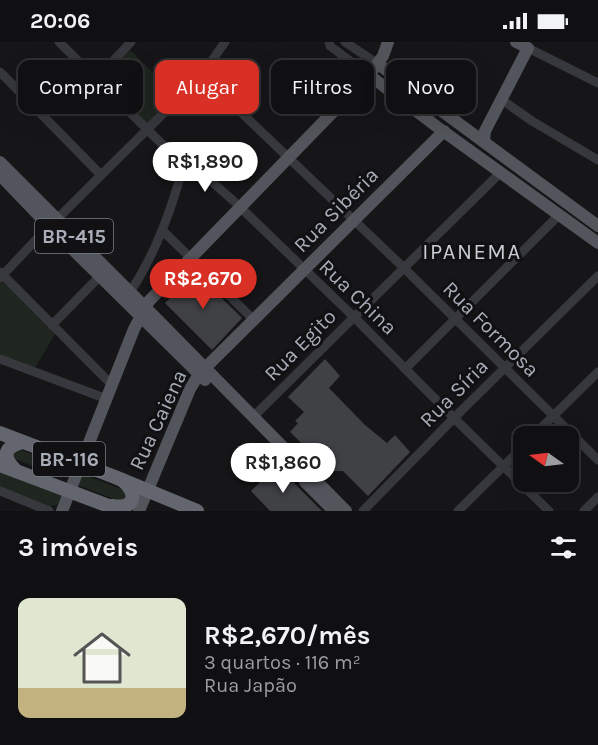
<!DOCTYPE html>
<html lang="pt">
<meta charset="utf-8">
<style>
body{margin:0;font-family:Karla,sans-serif;background:#1e1e20;color:#f1f3f6;height:100vh;display:flex;flex-direction:column;font-size:22px;white-space:nowrap}
*{box-sizing:border-box;margin:0}
p{font-size:20px;color:#9c9d9f}
.icon{flex:none;width:33px;height:33px;fill:none;stroke:currentColor;stroke-width:2;stroke-linecap:round;stroke-linejoin:round}
.map{position:relative;height:469px;overflow:hidden}
.side{display:flex;flex-direction:column;background:#101012;flex:1}
.side>*{flex:none}
.top-card{position:absolute;left:18px;top:18px;width:562px;height:54px;display:flex;gap:12px}
.needle{width:39px;rotate:284deg}
.fabs{position:absolute;left:513px;top:384px;display:grid;gap:12px}
.fabs a{display:grid;place-items:center;width:66px;height:66px;border-radius:12px;background:#101012;box-shadow:0 6px 24px #0002,0 0 0 2px #303032;font-size:30px}
.price{position:absolute;translate:-50% -51px;padding:0 14px;border-radius:21px;background:#fff;color:#222;font-size:20px;line-height:39px;filter:drop-shadow(0 2px 3px #0008)}
.price::after{content:'';position:absolute;left:50%;top:36px;width:18px;height:14px;margin-left:-9px;background:inherit;clip-path:polygon(0 0,100% 0,50% 100%)}
.price.selected{background:#d93025;color:#fff}
ul{padding:0;list-style:none}
li{display:flex;align-items:center;gap:18px;height:150px;padding:0 18px}
li+li{border-top:2px solid #303032}
li span{display:grid;place-items:center;flex:none;width:168px;height:120px;border-radius:12px;color:#555}
li>.icon{margin-inline-start:auto}
span .icon{width:72px;height:72px;fill:#fffc;stroke-width:1}
li b{font-size:26px}
h2{display:flex;justify-content:space-between;align-items:center;height:72px;padding:0 18px;font-size:26px}
.pill{padding:0 21px;border-radius:12px;background:#101012;box-shadow:0 6px 24px #0002,0 0 0 2px #303032;font-size:21px;line-height:54px}
.pill.selected{background:#d93025;color:#fff}
.status{display:flex;justify-content:space-between;align-items:center;height:42px;padding:0 30px;background:#101012;direction:ltr}
.status svg{height:16px;fill:currentColor}
.map>svg:first-child{display:block}
</style>
<div class="status"><b>20:06</b><svg viewBox="0 0 49 12"><path d="M0 12V9h3v3zM5 12V6h3v6zM10 12V3h3v9zM15 12V0h3v12zM26 1h20v11H26zM47 4h2v5h-2z"/></svg></div>
<div class="map">
<svg width="598" height="469" viewBox="0 0 598 469">
<rect width="100%" height="100%" fill="#161618"/>
<g fill="#1e261f">
<path d="M130,8l47,46 -31,28 -46,-47z"/>
<path d="M3,238l52,54 -20,34 -35,-13v-71z"/>
<path d="M18,407l48,18 -4,10 -47,-18 -2,-3v-5z"/>
<path d="M0,428l60,23 2,4 -3,7 -10,3 -49,-19z"/>
<path d="M82,432l42,16 2,3 -1,7h-9l-38,-15z"/>
</g>
<g fill="#404145">
<path d="M192,227l50,49 -30,32 -47,-47 21,-21 -3,-4z"/>
<path d="M325,317l15,17 -11,12 36,37 22,18 8,-8 15,17 -42,44 -25,-25h-13l-40,-39 8,-9 -3,-2 9,-9 -16,-15z"/>
<path d="M277,423l21,22 24,24h-52l-19,-20z"/>
</g>
<g fill="none" stroke-linecap="round" stroke-linejoin="round">
<g stroke="#37383d" stroke-width="9">
<path d="M59,0l103,102 30,20 46,41 116,112 100,101 95,93"/>
<path d="M329,0l1,4 39,29"/>
<path d="M345,0l33,22"/>
<path d="M528,6l70,35"/>
<path d="M0,30l101,103"/>
<path d="M202,33l202,193 194,192"/>
<path d="M96,37l35,-37"/>
<path d="M502,58l30,21 66,39"/>
<path d="M57,177l145,-144 23,-33"/>
<path d="M163,189l90,88"/>
<path d="M0,230l112,113"/>
<path d="M0,236l49,-52"/>
<path d="M130,250c27,-40 43,-86 55,-133"/>
<path d="M52,283l48,-49"/>
<path d="M0,317l107,40"/>
<path d="M405,327l154,-154"/>
<path d="M253,375l248,-245"/>
<path d="M533,394l65,-64"/>
<path d="M0,449l49,20"/>
<path d="M363,469l91,-93 144,-142"/>
<path d="M458,469l66,-65"/>
<path d="M584,469l14,-14"/>
</g>
<g stroke="#53555c" stroke-width="12">
<path d="M378,22l220,162"/>
<path d="M369,33l67,51 162,117"/>
<path d="M484,99l1,-10 43,-83 -12,-6"/>
<path d="M0,120l145,145 201,204"/>
<path d="M0,133l49,51 156,154"/>
<path d="M305,440l29,29"/>
<path d="M62,469l72,-182 15,-28 220,-226 14,-19 5,-14"/>
<path d="M139,469l51,-122 9,-15 245,-243"/>
</g>
<g stroke="#63666e" stroke-width="14">
<path d="M0,391l115,44 82,34"/>
<path d="M0,423l122,46"/>
<path d="M16,429c-14,-14 -13,-24 7,-29"/>
<path d="M112,464c23,4 27,-13 10,-26"/>
</g>
</g>
<g text-anchor="middle" stroke-width="6" stroke-linejoin="round" paint-order="stroke">
<g fill="#111113" stroke="#7b7e86" stroke-width="1.5">
<rect x="35" y="177" width="78" height="34" rx="4.5"/>
<rect x="33" y="400" width="72" height="34" rx="4.5"/>
</g>
<g font-size="20" font-weight="bold" fill="#a8adb8">
<text x="74" y="201">BR-415</text>
<text x="69" y="424">BR-116</text>
</g>
<g font-size="21" fill="#a8adb8" stroke="#111113">
<text transform="translate(336 168) rotate(-45)" y="7">Rua Sibéria</text>
<text transform="translate(358 255) rotate(44)" y="7">Rua China</text>
<text transform="translate(491 287) rotate(45)" y="7">Rua Formosa</text>
<text transform="translate(300 303) rotate(-45)" y="7">Rua Egito</text>
<text transform="translate(454 351) rotate(-45)" y="7">Rua Síria</text>
<text transform="translate(158 378) rotate(-65)" y="7">Rua Caiena</text>
</g>
<g font-size="22" letter-spacing="1.5" fill="#c9ccd4" stroke="#111113">
<text x="472" y="217">IPANEMA</text>
</g>
</g>
</svg>
<div class="fabs">
<a><svg class="needle" viewBox="-14 -14 28 28"><path d="M0-13l5 13h-10z" fill="#e53935"/><path d="M0 13l5-13h-10z" fill="#9c9d9f"/></svg></a>
</div>
<b class="price" style="left:205px;top:151px">R$1,890</b>
<b class="price selected" style="left:203px;top:268px">R$2,670</b>
<b class="price" style="left:283px;top:452px">R$1,860</b>
<div class="top-card">
<a class="pill">Comprar</a>
<a class="pill selected">Alugar</a>
<a class="pill">Filtros</a>
<a class="pill">Novo</a>
</div>
</div>
<section class="side">
<h2>3 imóveis<svg class="icon" aria-label="filters" viewBox="0 0 24 24"><path d="M4 7h16M4 17h16"/><circle cx="9" cy="7" r="2"/><circle cx="15" cy="17" r="2"/></svg></h2>
<ul>
<li><span style="background:linear-gradient(#dfe7d0 75%,#c2b280 0)"><svg class="icon" aria-label="home" viewBox="0 0 24 24"><path d="M3 11l9-7 9 7M6 9v11h12V9"/></svg></span><div><b>R$2,670/mês</b><p>3 quartos · 116 m²</p><p>Rua Japão</p></div></li>
</ul>
</section>
